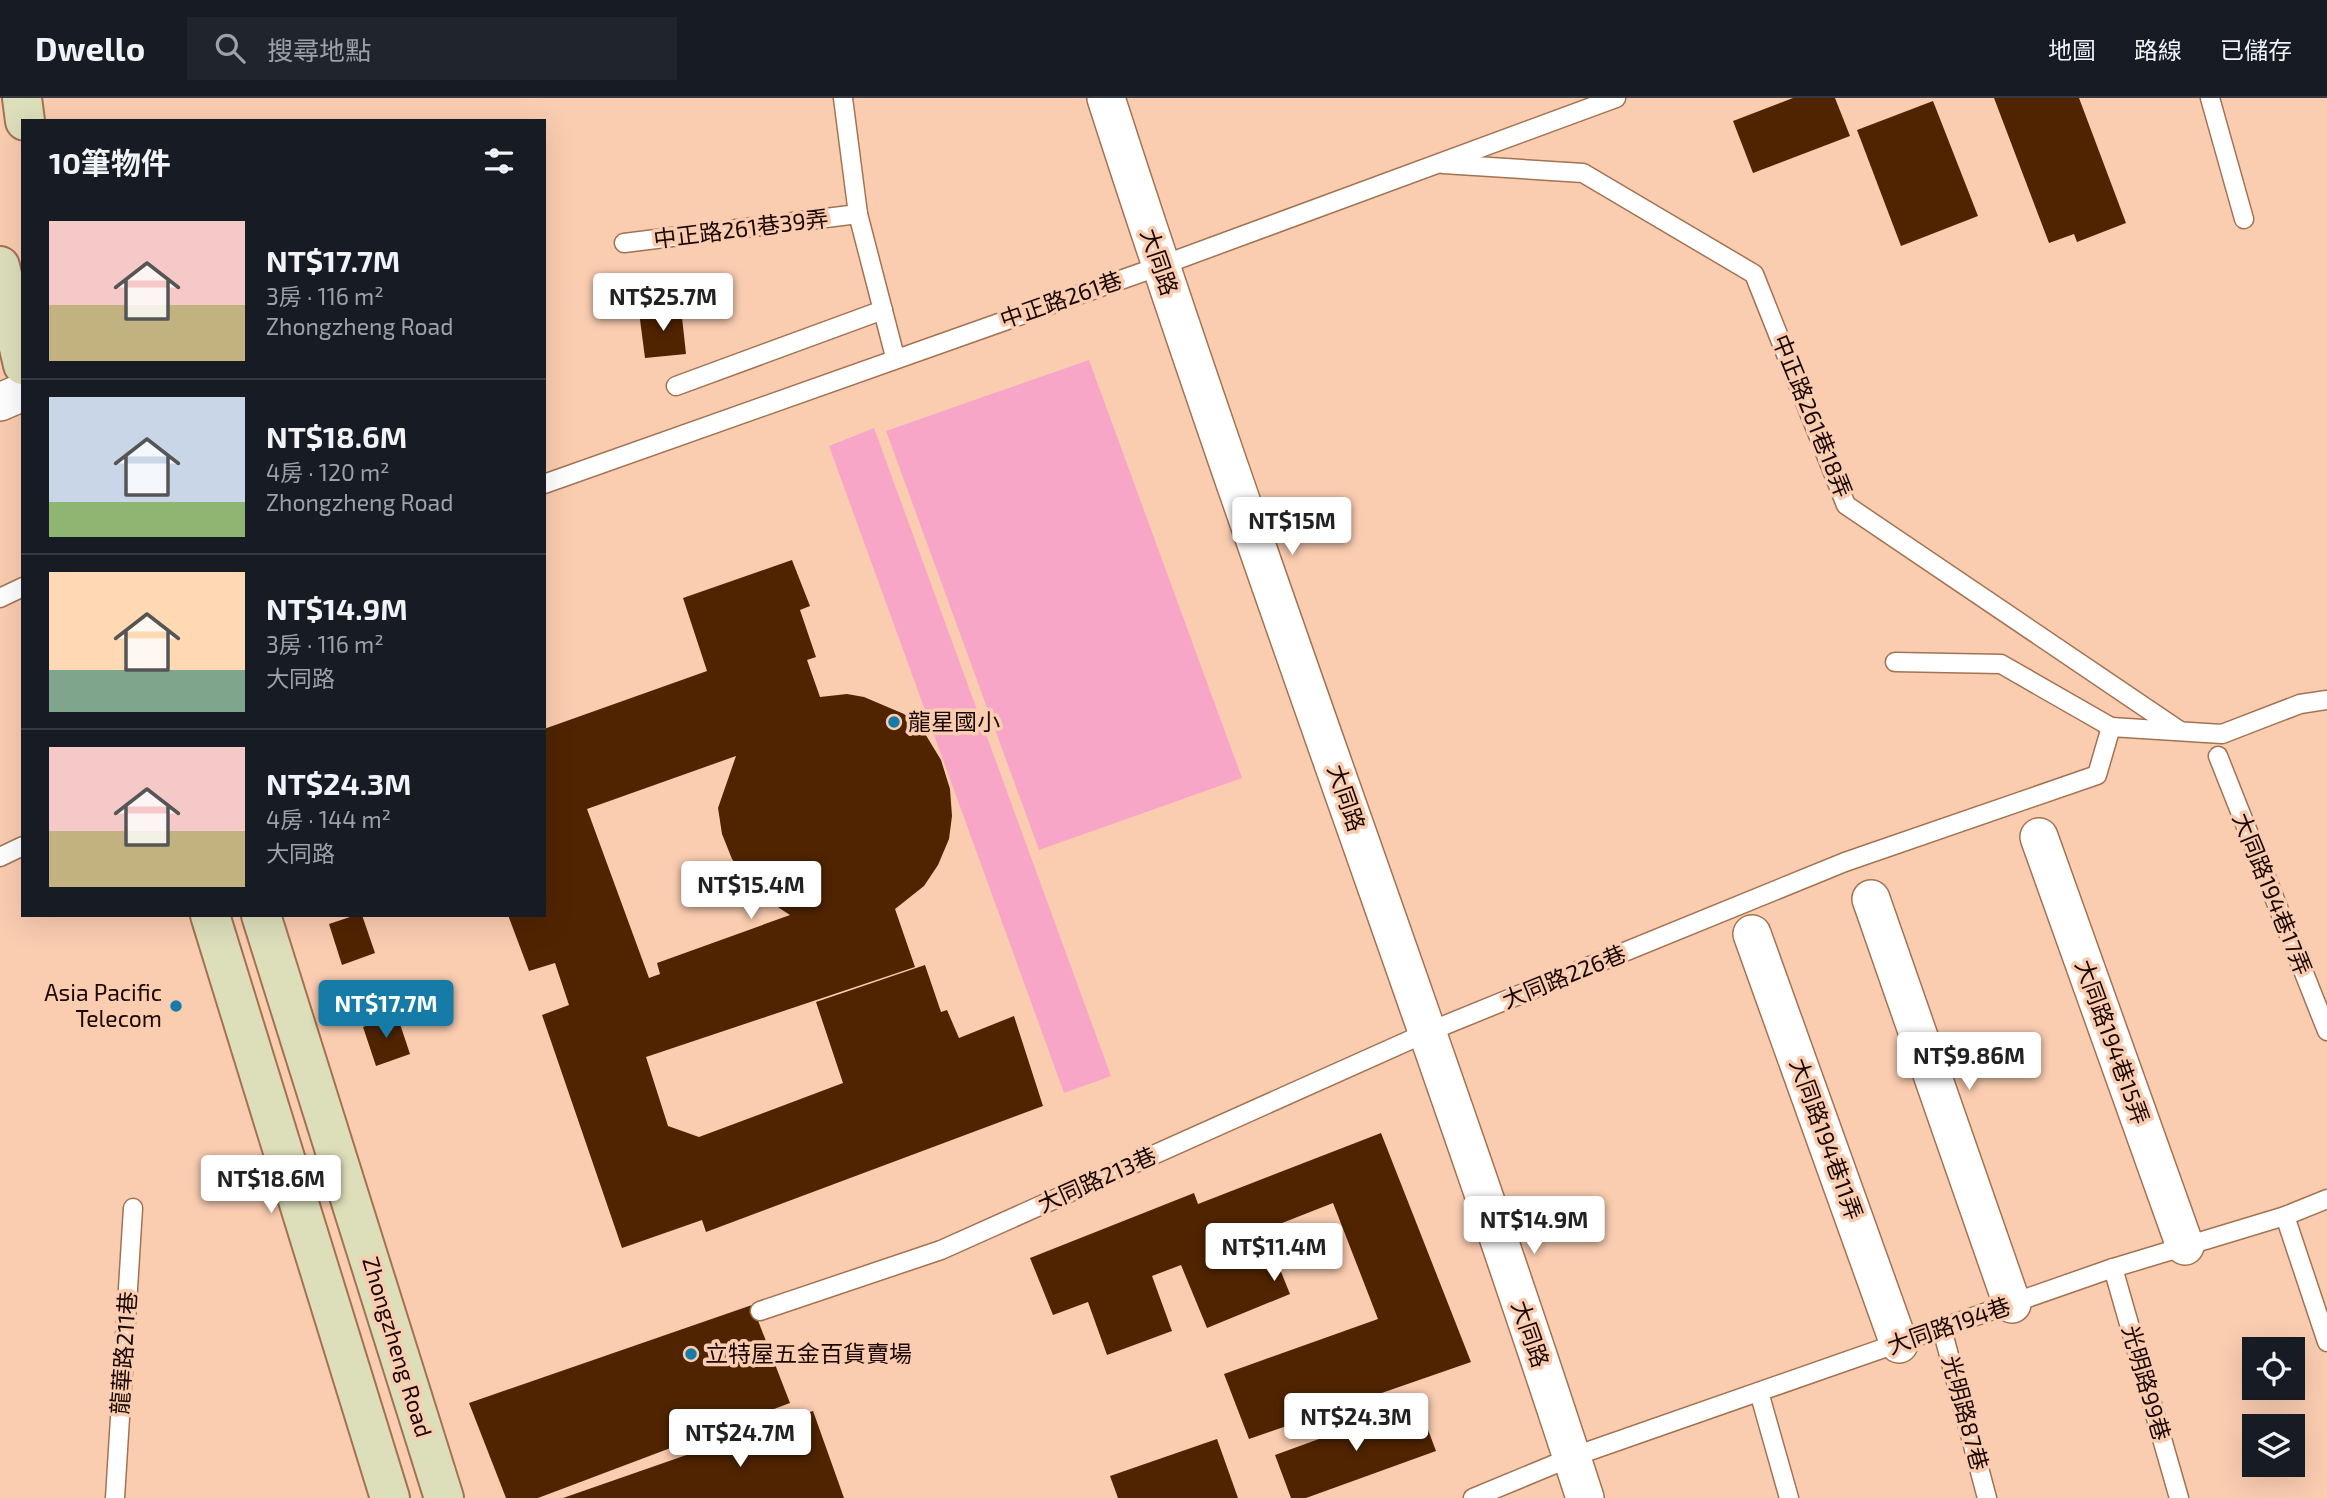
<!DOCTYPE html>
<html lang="zh-TW">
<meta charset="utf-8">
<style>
body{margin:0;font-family:"Exo 2","Noto Sans TC",sans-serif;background:#20242c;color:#f1f3f6;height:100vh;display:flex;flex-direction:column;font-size:26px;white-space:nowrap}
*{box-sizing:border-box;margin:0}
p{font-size:23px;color:#9ea1a6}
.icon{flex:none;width:38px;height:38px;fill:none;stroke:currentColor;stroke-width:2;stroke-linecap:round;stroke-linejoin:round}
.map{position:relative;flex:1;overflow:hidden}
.side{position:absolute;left:21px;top:21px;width:525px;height:798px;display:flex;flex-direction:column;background:#171b24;border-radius:0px;box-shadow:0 7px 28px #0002}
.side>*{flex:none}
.controls{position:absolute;left:2242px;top:1239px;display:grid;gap:14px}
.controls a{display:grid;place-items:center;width:63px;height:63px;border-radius:0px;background:#171b24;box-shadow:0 7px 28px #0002;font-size:35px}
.price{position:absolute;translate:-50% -60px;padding:0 16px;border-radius:7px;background:#fff;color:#222;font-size:23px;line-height:46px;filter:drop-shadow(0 2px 4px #0008)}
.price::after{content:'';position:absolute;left:50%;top:42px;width:21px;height:16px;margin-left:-10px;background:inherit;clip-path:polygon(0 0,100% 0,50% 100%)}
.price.on{background:#167ca7;color:#fff}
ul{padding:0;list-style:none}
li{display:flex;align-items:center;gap:21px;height:175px;padding:0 28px}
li+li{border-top:2px solid #363941}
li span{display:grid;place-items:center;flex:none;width:196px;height:140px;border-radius:0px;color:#555}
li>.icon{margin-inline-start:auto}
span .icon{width:84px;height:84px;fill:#fffc;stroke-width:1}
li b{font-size:30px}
h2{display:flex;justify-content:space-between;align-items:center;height:84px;padding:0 28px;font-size:30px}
header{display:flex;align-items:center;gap:42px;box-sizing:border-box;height:98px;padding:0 35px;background:#171b24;border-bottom:2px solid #363941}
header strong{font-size:33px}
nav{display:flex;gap:38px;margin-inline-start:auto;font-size:24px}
.search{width:490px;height:63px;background:#20242c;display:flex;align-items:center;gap:18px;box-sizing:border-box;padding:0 24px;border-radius:0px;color:#9ea1a6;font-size:26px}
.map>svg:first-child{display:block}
</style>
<header>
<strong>Dwello</strong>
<div class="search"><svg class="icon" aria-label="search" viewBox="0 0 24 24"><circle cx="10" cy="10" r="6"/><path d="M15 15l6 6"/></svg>搜尋地點</div>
<nav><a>地圖</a><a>路線</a><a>已儲存</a></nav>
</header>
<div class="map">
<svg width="2327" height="1400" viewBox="0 0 2327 1400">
<rect width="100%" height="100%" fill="#facdb1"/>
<g fill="#f8a6c8">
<path d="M1089,262l153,418 -203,72 -153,-419z"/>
<path d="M874,330l237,648 -47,17 -235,-647z"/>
</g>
<g fill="#502401" fill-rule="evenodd">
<path d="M1793,0h42l15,38 -97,37 -20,-52z"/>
<path d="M1994,0h85l47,125 -49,19 -3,-8 -25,9z"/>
<path d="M1933,3l45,115 -77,30 -44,-116z"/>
<path d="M681,210l5,46 -41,4 -6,-46z"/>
<path d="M792,462l18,46 -10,4 16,47 -9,3 13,37 27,-3 17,3 40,17 20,18 17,28 9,29 2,27 -3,23 -11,26 -14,21 -29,23 20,58 -269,90 22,69 31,11 144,-54 -27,-81 109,-37 16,47 6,-2 12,28 55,-22 29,90 -337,126 -4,-12 -80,28 -80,-233 27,-10 -14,-42 -26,8 -21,-56h36v-186l163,-58 -24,-73zM736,658l-18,52 4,26 10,25 21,27 17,16 20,13 -133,48 3,11 -11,4 -62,-169z"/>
<path d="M356,817h6l13,38 -33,12 -13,-41z"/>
<path d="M397,917l13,39 -34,12 -13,-39z"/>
<path d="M1381,1035l90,229 -222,77 -25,-65 154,-55 -45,-116 -69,27 26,64 -83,34 -26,-63 -29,11 20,55 -65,24 -19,-53 -35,13 -23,-57 164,-65 4,11z"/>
<path d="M752,1207l38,98 -252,95h-32l-37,-95z"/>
<path d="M1418,1305l18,48 -130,47h-15l-16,-43z"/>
<path d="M813,1313l31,87h-281z"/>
<path d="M1217,1341l21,59h-120l-8,-22z"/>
</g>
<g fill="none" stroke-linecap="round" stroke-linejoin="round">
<g stroke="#a57251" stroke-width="21">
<g id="service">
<path d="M843,0l15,116 37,143"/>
<path d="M2210,0l34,121"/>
<path d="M1443,66l140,9 171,101 92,231 334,226"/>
<path d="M624,145l234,-29"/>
<path d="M676,288l207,-76"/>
<path d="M544,386l616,-218 456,-168"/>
<path d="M0,500l23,-11"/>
<path d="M1895,564l106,2 110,63"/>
<path d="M2218,658l109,275"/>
<path d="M0,759l23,-11"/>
<path d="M2285,1118l42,126"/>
<path d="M2113,1170l66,230"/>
<path d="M760,1213l181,-61 487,-218 417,-170 252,-87 14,-48 111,7 78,-30 27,-4"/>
<path d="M1942,1231l45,169"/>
<path d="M1759,1294l30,106"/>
<path d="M115,1400l18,-290"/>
<path d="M1473,1400l99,-41 541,-189 172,-52 42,-17"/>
</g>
</g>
<g stroke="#a57251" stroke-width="40">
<g id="minor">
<path d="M1106,0c151,469 327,931 479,1400"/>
<path d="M0,304l23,-10"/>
<path d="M2039,739l146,409"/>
<path d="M1871,801l141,405"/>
<path d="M1752,836l147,410"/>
</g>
</g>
<g stroke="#a57251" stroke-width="42">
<g id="secondary">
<path d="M22,0l3,23"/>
<path d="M0,168l23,99"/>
<path d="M210,817l180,583"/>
<path d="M261,817l183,583"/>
</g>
</g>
<use href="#service" stroke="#fff" stroke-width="18"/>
<use href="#minor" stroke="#fff" stroke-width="37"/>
<use href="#secondary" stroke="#dddfbb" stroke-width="38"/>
</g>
<g fill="#167ca7" stroke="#facdb1" stroke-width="2.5">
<circle cx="894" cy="624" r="7"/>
<circle cx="176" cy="908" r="7"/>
<circle cx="691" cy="1256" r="7"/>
</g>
<g text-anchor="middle" stroke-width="7" stroke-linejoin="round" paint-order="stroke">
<g font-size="23" fill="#190700" stroke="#facdb1">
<text transform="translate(741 131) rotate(-7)" y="8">中正路261巷39弄</text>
<text transform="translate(1159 164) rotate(71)" y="8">大同路</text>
<text transform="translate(1061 202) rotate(-19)" y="8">中正路261巷</text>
<text transform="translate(1812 318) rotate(68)" y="8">中正路261巷18弄</text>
<text transform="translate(1346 700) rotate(71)" y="8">大同路</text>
<text transform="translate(2272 796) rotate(68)" y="8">大同路194巷17弄</text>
<text transform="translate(1564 879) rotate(-22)" y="8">大同路226巷</text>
<text transform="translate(2112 944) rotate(70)" y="8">大同路194巷15弄</text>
<text transform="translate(1826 1041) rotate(70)" y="8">大同路194巷11弄</text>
<text transform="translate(1097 1082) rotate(-24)" y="8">大同路213巷</text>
<text transform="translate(1949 1228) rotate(-19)" y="8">大同路194巷</text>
<text transform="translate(1530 1236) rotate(71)" y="8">大同路</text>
<text transform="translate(397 1249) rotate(73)" y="8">Zhongzheng Road</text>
<text transform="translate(124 1255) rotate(-86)" y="8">龍華路211巷</text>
<text transform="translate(2146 1285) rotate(74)" y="8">光明路99巷</text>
<text transform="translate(1965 1315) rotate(75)" y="8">光明路87巷</text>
</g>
<g font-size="23" fill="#190700" stroke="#facdb1" text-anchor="start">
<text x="908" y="632">龍星國小</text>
<text x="162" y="903" text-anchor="end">Asia Pacific<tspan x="162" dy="26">Telecom</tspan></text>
<text x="705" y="1264">立特屋五金百貨賣場</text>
</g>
</g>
</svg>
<div class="controls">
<a><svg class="icon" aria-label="locate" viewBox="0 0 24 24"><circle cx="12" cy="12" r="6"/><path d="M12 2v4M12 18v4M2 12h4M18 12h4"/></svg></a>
<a><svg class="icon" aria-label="layers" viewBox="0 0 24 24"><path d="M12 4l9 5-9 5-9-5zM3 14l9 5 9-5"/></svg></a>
</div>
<b class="price" style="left:663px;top:235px">NT$25.7M</b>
<b class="price" style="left:1292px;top:459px">NT$15M</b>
<b class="price" style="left:751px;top:823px">NT$15.4M</b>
<b class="price on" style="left:386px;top:942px">NT$17.7M</b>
<b class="price" style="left:1969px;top:994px">NT$9.86M</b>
<b class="price" style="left:271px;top:1117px">NT$18.6M</b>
<b class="price" style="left:1534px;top:1158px">NT$14.9M</b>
<b class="price" style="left:1274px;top:1185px">NT$11.4M</b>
<b class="price" style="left:1356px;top:1355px">NT$24.3M</b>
<b class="price" style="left:740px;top:1371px">NT$24.7M</b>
<section class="side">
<h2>10筆物件<svg class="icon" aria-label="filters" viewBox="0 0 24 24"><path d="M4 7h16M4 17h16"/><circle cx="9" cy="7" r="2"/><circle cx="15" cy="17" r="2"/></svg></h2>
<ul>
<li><span style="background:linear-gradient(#f6c9c9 60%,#c2b280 0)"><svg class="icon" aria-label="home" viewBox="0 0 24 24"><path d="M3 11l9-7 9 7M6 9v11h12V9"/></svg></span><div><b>NT$17.7M</b><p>3房 · 116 m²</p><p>Zhongzheng Road</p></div></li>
<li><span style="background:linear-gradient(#c9d6e8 75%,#8fb573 0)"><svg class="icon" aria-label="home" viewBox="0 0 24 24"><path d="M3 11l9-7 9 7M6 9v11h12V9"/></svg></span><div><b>NT$18.6M</b><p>4房 · 120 m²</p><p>Zhongzheng Road</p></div></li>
<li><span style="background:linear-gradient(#ffd9b3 70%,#7fa58c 0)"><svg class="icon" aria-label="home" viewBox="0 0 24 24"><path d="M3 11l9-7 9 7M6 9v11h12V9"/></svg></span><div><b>NT$14.9M</b><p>3房 · 116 m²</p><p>大同路</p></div></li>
<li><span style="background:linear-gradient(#f6c9c9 60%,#c2b280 0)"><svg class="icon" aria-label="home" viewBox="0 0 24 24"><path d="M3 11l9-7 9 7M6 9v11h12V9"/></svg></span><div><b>NT$24.3M</b><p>4房 · 144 m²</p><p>大同路</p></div></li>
</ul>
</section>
</div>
